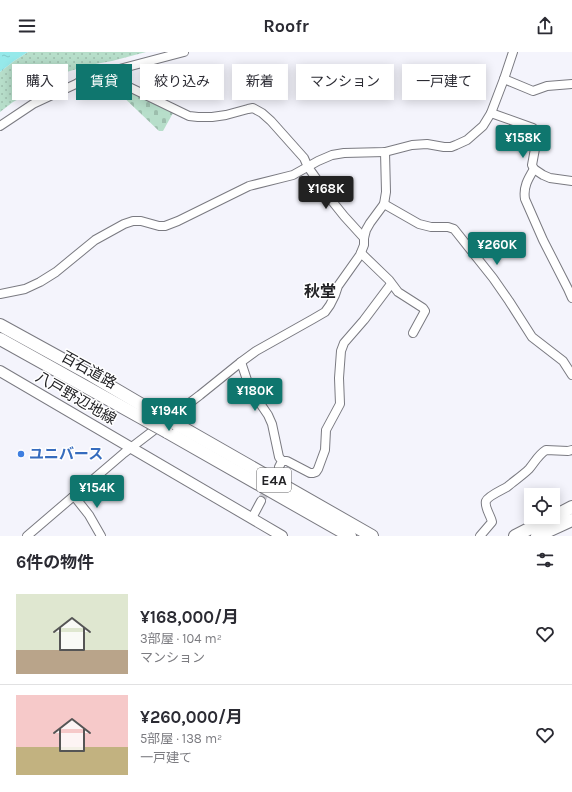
<!DOCTYPE html>
<html lang="ja">
<meta charset="utf-8">
<style>
body{margin:0;font-family:Karla,"Noto Sans JP",sans-serif;background:#f7f7f7;color:#2b2b33;height:100vh;display:flex;flex-direction:column;font-size:15px;white-space:nowrap}
*{box-sizing:border-box;margin:0}
p{font-size:13px;color:#7c7c81}
.icon{flex:none;width:22px;height:22px;fill:none;stroke:currentColor;stroke-width:2;stroke-linecap:round;stroke-linejoin:round}
.map{position:relative;height:484px;overflow:hidden}
.details{display:flex;flex-direction:column;background:#fff;flex:1}
.details>*{flex:none}
.hud{position:absolute;left:12px;top:12px;width:548px;height:36px;display:flex;gap:8px}
.tools{position:absolute;left:524px;top:436px;display:grid;gap:8px}
.tools a{display:grid;place-items:center;width:36px;height:36px;border-radius:0px;background:#fff;box-shadow:0 2px 10px #0003;font-size:20px}
.price{position:absolute;translate:-50% -34px;padding:0 9px;border-radius:4px;background:#0f766e;color:#fff;font-size:13px;line-height:26px;filter:drop-shadow(0 1px 2px #0008)}
.price::after{content:'';position:absolute;left:50%;top:24px;width:12px;height:9px;margin-left:-6px;background:inherit;clip-path:polygon(0 0,100% 0,50% 100%)}
.price.active{background:#222;color:#fff}
ul{padding:0;list-style:none}
li{display:flex;align-items:center;gap:12px;height:100px;padding:0 16px}
li+li{border-top:1px solid #e1e1e2}
li span{display:grid;place-items:center;flex:none;width:112px;height:80px;border-radius:0px;color:#555}
li>.icon{margin-inline-start:auto}
span .icon{width:48px;height:48px;fill:#fffc;stroke-width:1}
li b{font-size:17px}
h2{display:flex;justify-content:space-between;align-items:center;height:48px;padding:0 16px;font-size:17px}
.chip{padding:0 14px;border-radius:0px;background:#fff;box-shadow:0 2px 10px #0003;font-size:14px;line-height:36px}
.chip.active{background:#0f766e;color:#fff}
header{display:flex;justify-content:space-between;align-items:center;height:52px;padding:0 16px;background:#fff;font-size:18px;font-weight:700}
.map>svg:first-child{display:block}
</style>
<header><svg class="icon" aria-label="menu" viewBox="0 0 24 24"><path d="M4 6h16M4 12h16M4 18h16"/></svg>Roofr<svg class="icon" aria-label="share" viewBox="0 0 24 24"><path d="M12 15V3M7 8l5-5 5 5M5 13v7h14v-7"/></svg></header>
<div class="map">
<svg width="572" height="484" viewBox="0 0 572 484">
<defs>
<pattern id="green-dots" width="8" height="8" patternUnits="userSpaceOnUse"><rect width="8" height="8" fill="#b7deca"/><path d="M2 2h.1M6 6h.1" fill="none" stroke="#9dbead" stroke-width="1.8" stroke-linecap="round"/></pattern>
<pattern id="cemetery-stones" width="16" height="16" patternUnits="userSpaceOnUse"><rect width="16" height="16" fill="#b7deca"/><path d="M2 7V4a2 2 0 0 1 4 0v3zM10 15v-3a2 2 0 0 1 4 0v3z" fill="#9dbead"/></pattern>
<pattern id="water-ripples" width="26" height="14" patternUnits="userSpaceOnUse"><rect width="26" height="14" fill="#96e9ea"/><path d="M2 4q2-2 4 0t4 0M15 11q2-2 4 0t4 0" fill="none" stroke="#81c8c9"/></pattern>
</defs>
<rect width="100%" height="100%" fill="#f4f4fc"/>
<path fill="url(#green-dots)" d="M28,0h118l-34,9 -22,4 -40,12 -9,4 -4,8 -24,13 -13,10v-40l14,-11z"/>
<path fill="url(#cemetery-stones)" d="M117,39h16l40,22 -10,18h-4z"/>
<path fill="url(#water-ripples)" d="M0,0h28l-14,9 -14,11z"/>
<g fill="none" stroke-linecap="round" stroke-linejoin="round">
<path stroke="#cacad1" stroke-width="8" stroke-dasharray="8 4" stroke-linecap="butt" d="M261,449l18,-34"/>
<g stroke="#7a7a81" stroke-width="10">
<g id="minor">
<path d="M504,27l29,12 14,-5 25,-2"/>
<path d="M78,31l7,3 17,1 25,-1 62,30 9,1h14l14,-2 22,-6 5,-1 9,5 9,8 33,37 4,9 24,34 12,15 20,22"/>
<path d="M491,61l42,15 3,4 1,6 -5,27 2,4 9,6 7,3 22,3"/>
<path d="M0,74l33,-22 60,-28 91,-24"/>
<path d="M534,117c-6,10 -11,18 -9,30l18,41 25,49 4,9"/>
<path d="M384,152l35,20 12,3h17l6,2 39,49 16,23 23,36 31,24 9,14"/>
<path d="M361,201l28,27 9,12 25,16 2,3 -12,22"/>
<path d="M0,242l25,-5 15,-7 16,-10 39,-32 29,-16 9,-3h8l18,5h6l13,-5 71,-35 44,-11 25,-14 14,-6 12,-2 41,-1 27,-7 15,-1 17,3h7l5,-2 11,-5 16,-14 8,-13 13,-34 9,-27"/>
<path d="M241,310l7,21 5,10 15,22 4,9 7,33 3,4 -3,6"/>
<path d="M282,409h5l23,12h3l3,-1 2,-3 7,-19 1,-20 14,-26 -1,-26 2,-27 3,-8 20,-23 27,-36"/>
<path d="M74,444l15,19 12,21"/>
<path d="M252,466l9,-17"/>
<path d="M27,484l97,-83 76,-58 41,-33 15,-11 57,-32 12,-7 5,-7 5,-10 3,-9 22,-31 4,-10v-7l2,-8 4,-7 14,-19 2,-12 -1,-40"/>
<path d="M480,484l12,-14c-1,-6 -8,-15 -6,-21 2,-5 16,-11 21,-14 7,-6 16,-12 22,-18 6,-7 9,-14 17,-19l22,1 4,-1"/>
</g>
</g>
<g stroke="#7a7a81" stroke-width="12">
<path id="major" d="M0,319l282,165"/>
</g>
<g stroke="#7a7a81" stroke-width="14">
<g id="highway">
<path d="M0,273l91,50 68,40"/>
<path d="M0,287l149,83"/>
<path d="M176,372l196,112"/>
<path d="M167,380l183,104"/>
<path d="M553,465l19,-10"/>
<path d="M515,484l37,-19"/>
<path d="M537,484l35,-16"/>
</g>
</g>
<use href="#minor" stroke="#fff" stroke-width="8"/>
<use href="#major" stroke="#fff" stroke-width="10"/>
<use href="#highway" stroke="#fff" stroke-width="12"/>
<g stroke="#7a7a81" stroke-width="14" stroke-linecap="butt">
<g id="highway-bridge">
<path d="M159,363l17,9"/>
<path d="M149,370l18,10"/>
</g>
</g>
<use href="#highway-bridge" stroke="#fff" stroke-width="12"/>
</g>
<circle fill="#3f7fe0" stroke="#fff" stroke-width="1.5" cx="21" cy="402" r="4"/>
<g text-anchor="middle" stroke-width="3" stroke-linejoin="round" paint-order="stroke">
<rect fill="#fff" stroke="#656567" stroke-width="1" x="257" y="416" width="34" height="24" rx="3"/>
<g font-size="14" font-weight="bold" fill="#232326">
<text x="274" y="433">E4A</text>
</g>
<g font-size="15" fill="#232326" stroke="#fff">
<text transform="translate(89 318) rotate(29)" y="5">百石道路</text>
<text transform="translate(76 346) rotate(30)" y="5">八戸野辺地線</text>
</g>
<g font-size="15" font-weight="bold" fill="#366cbe" stroke="#fff" text-anchor="start">
<text x="29" y="407">ユニバース</text>
</g>
<g font-size="16" font-weight="bold" fill="#232326" stroke="#fff">
<text x="320" y="245">秋堂</text>
</g>
</g>
</svg>
<div class="tools">
<a><svg class="icon" aria-label="locate" viewBox="0 0 24 24"><circle cx="12" cy="12" r="6"/><path d="M12 2v4M12 18v4M2 12h4M18 12h4"/></svg></a>
</div>
<b class="price" style="left:523px;top:107px">¥158K</b>
<b class="price active" style="left:326px;top:158px">¥168K</b>
<b class="price" style="left:497px;top:214px">¥260K</b>
<b class="price" style="left:255px;top:360px">¥180K</b>
<b class="price" style="left:169px;top:380px">¥194K</b>
<b class="price" style="left:97px;top:457px">¥154K</b>
<div class="hud">
<a class="chip">購入</a>
<a class="chip active">賃貸</a>
<a class="chip">絞り込み</a>
<a class="chip">新着</a>
<a class="chip">マンション</a>
<a class="chip">一戸建て</a>
</div>
</div>
<section class="details">
<h2>6件の物件<svg class="icon" aria-label="filters" viewBox="0 0 24 24"><path d="M4 7h16M4 17h16"/><circle cx="9" cy="7" r="2"/><circle cx="15" cy="17" r="2"/></svg></h2>
<ul>
<li><span style="background:linear-gradient(#dfe7d0 70%,#b9a48a 0)"><svg class="icon" aria-label="home" viewBox="0 0 24 24"><path d="M3 11l9-7 9 7M6 9v11h12V9"/></svg></span><div><b>¥168,000/月</b><p>3部屋 · 104 m²</p><p>マンション</p></div><svg class="icon" aria-label="heart" viewBox="0 0 24 24"><path d="M12 20l-8-8c-3-5 5-10 8-4 3-6 11-1 8 4z"/></svg></li>
<li><span style="background:linear-gradient(#f6c9c9 65%,#c2b280 0)"><svg class="icon" aria-label="home" viewBox="0 0 24 24"><path d="M3 11l9-7 9 7M6 9v11h12V9"/></svg></span><div><b>¥260,000/月</b><p>5部屋 · 138 m²</p><p>一戸建て</p></div><svg class="icon" aria-label="heart" viewBox="0 0 24 24"><path d="M12 20l-8-8c-3-5 5-10 8-4 3-6 11-1 8 4z"/></svg></li>
</ul>
</section>
